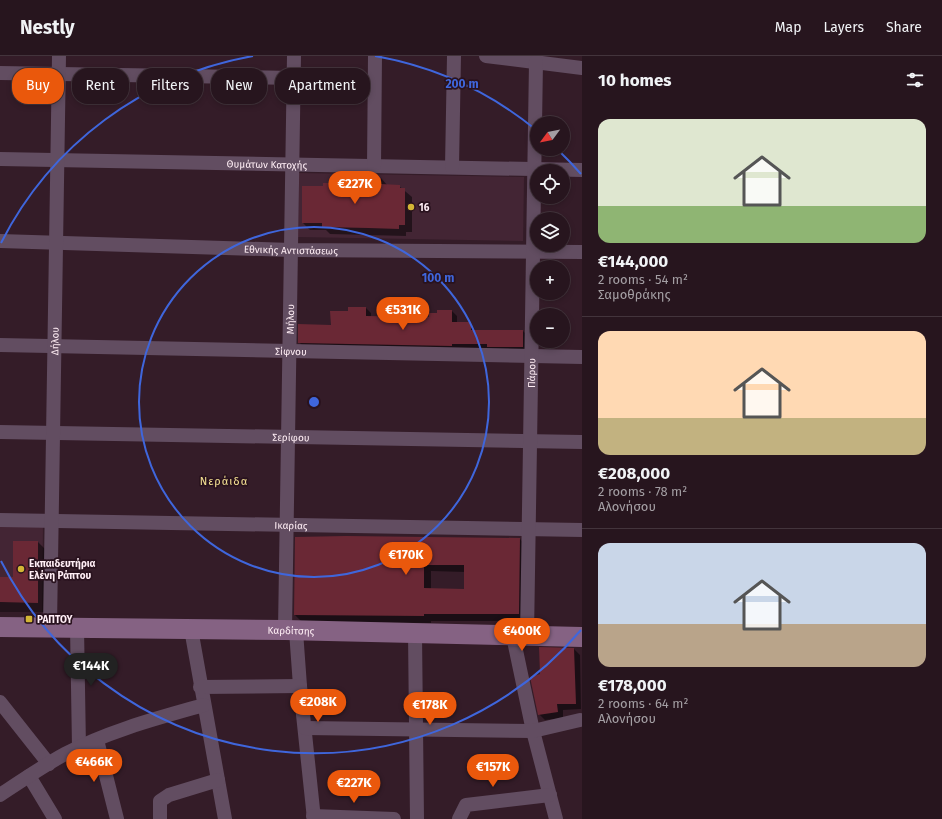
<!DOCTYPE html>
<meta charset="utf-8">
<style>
body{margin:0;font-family:"Fira Sans",sans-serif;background:#33222b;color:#f1f3f6;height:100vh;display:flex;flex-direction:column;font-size:15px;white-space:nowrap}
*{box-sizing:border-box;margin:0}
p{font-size:13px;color:#a49fa4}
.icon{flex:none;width:22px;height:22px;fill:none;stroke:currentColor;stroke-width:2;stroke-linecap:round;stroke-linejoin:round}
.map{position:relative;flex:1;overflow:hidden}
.panel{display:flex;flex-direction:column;background:#27151e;width:360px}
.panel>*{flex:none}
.hud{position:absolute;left:12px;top:12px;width:380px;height:36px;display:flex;gap:8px}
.needle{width:26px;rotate:238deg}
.controls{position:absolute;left:530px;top:60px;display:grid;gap:8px}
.controls a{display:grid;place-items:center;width:40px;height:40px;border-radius:50%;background:#27151e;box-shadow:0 2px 6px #0003,0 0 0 1px #43343c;font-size:20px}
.price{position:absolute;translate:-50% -34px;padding:0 9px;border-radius:14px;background:#ea580c;color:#fff;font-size:13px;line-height:26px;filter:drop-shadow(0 1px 2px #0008)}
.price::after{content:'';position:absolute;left:50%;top:24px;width:12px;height:9px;margin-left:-6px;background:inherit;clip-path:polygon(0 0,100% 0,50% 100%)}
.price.current{background:#222;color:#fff}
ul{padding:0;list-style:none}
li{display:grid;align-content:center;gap:8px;height:212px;padding:0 16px}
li+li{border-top:1px solid #43343c}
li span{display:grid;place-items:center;height:124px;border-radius:12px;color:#555}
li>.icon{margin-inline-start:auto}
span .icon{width:72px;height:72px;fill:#fffc;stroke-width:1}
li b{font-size:17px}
h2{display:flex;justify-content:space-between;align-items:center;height:48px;padding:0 16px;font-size:17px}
.pill{padding:0 14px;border-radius:16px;background:#27151e;box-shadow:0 2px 6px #0003,0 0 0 1px #43343c;font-size:14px;line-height:36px}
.pill.current{background:#ea580c;color:#fff}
header{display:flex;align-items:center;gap:24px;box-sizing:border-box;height:56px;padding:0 20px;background:#27151e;border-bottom:1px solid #43343c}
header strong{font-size:19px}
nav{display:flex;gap:22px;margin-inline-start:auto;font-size:14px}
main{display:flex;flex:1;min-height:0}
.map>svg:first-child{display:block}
</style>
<header>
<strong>Nestly</strong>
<nav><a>Map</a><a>Layers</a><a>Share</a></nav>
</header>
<main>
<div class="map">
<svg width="582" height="763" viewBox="0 0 582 763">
<rect width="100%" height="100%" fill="#341c28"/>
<g fill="#432534">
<path d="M299,117l225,4 -1,64 -225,-4z"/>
<path d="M0,470h43l-1,86h-42z"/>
</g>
<g fill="#0007" fill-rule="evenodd">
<path d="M381,122l6,7 12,1 13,11v35h-6v4l-76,-2 -4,-4h-16l-7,-7 21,-36 32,-3z"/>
<path d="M366,252l5,5v4l59,1 22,-7 5,5v7h13l6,8h47l5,5v16l-224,-5 -5,-5 33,-16 17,-14z"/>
<path d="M296,482l224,1 7,8 -1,74h-95v2l-129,-1 -7,-7zM431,515l34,1v18l-34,-1z"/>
<path d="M38,486l10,10v60h-48v-34h14z"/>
<path d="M574,593l6,6 1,54 -18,1v8l-18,2 -6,-6 2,-39z"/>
</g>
<g fill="#6a2835" fill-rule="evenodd">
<path d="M355,121l26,1v6l19,1v3h5v37h-6v4l-31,-1 -46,-1v-4h-20v-37h21v-3h32z"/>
<path d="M348,251h18v9l63,1v-4h8v-3h15v12h19v8h52v17h-36v-3h-35v2l-154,-3v-19l33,1 -1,-14h18z"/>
<path d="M346,480l174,2 -1,76h-95v2l-130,-1 1,-78zM424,509h40v24l-40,-1z"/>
<path d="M13,485h25v62l-38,-1v-25h13z"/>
<path d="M539,591l35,1 2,56h-19l1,8 -20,3 -8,-38 10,-3z"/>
</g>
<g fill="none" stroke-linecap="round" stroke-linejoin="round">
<g stroke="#624d61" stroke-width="14">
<path d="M486,0l96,12"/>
<path d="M0,17l294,5"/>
<path id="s1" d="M0,103l582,11"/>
<path d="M374,110l1,-110"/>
<path d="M452,111l2,-111"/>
<path id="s2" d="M0,185l291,9 291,2"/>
<path id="s3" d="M0,289l582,12"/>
<path id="s4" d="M0,376l582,10"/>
<path id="s5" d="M0,464l582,10"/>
<path id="s6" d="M50,570l9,-570"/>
<path d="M77,571l2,121"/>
<path d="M191,573l34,190"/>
<path id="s7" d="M285,574l9,-574"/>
<path d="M296,575l4,55 14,133"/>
<path d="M415,577l2,186"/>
<path d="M513,580l20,95 23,88"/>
<path id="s8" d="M527,580l9,-574"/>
<path d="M200,631l100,-1"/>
<path d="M0,646l49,62"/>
<path d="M305,672l228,3 47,-11"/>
<path d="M97,684l20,79"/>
<path d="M29,720l26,43"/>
<path d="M0,739c21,-14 43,-29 65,-41 43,-23 93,-36 139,-49"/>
<path d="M313,760l81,3"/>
<path d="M160,763v-18l9,-6 49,-15"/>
<path d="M459,763l7,-14 84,-10"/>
</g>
<path stroke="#856283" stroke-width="20" id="s9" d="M0,571l285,3 297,7"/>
</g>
<g fill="none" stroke="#3f66dc" stroke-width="2">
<circle cx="314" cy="346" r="175"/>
<path d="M581 574A351 351 0 0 1 1 505M1 187A351 351 0 0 1 253 0M375 0A351 351 0 0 1 535 73M558 94A351 351 0 0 1 581 118"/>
</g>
<g fill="#d3b635" stroke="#29121e" stroke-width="1.5">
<circle cx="411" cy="151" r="4"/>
<circle cx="21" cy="513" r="4"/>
<rect x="25" y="559" width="8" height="8" rx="2"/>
</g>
<g text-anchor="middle" stroke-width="3.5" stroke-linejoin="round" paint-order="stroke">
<g font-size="10" fill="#ffeef5" stroke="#29121e">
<text dy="4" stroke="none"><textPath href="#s1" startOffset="267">Θυμάτων Κατοχής</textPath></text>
<text dy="4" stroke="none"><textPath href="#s2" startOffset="291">Εθνικής Αντιστάσεως</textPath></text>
<text dy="4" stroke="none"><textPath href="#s7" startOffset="311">Μήλου</textPath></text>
<text dy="4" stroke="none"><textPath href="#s6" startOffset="285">Δήλου</textPath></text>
<text dy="4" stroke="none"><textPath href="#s3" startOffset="291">Σίφνου</textPath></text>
<text dy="4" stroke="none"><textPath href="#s8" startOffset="263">Πάρου</textPath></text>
<text dy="4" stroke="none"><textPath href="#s4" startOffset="291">Σερίφου</textPath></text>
<text dy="4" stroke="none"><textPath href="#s5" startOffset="291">Ικαρίας</textPath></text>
<text dy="4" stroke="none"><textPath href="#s9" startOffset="291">Καρδίτσης</textPath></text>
</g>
<g font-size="10" font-weight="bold" fill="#ffeef5" stroke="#29121e" text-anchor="start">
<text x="419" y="155">16</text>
<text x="29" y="511">Εκπαιδευτήρια<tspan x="29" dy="12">Ελένη Ράπτου</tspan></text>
<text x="37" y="567">ΡΑΠΤΟΥ</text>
</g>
<g font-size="11" letter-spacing="1" fill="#f5e293" stroke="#29121e">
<text x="224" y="429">Νεράιδα</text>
</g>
</g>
<circle cx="314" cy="346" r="6" fill="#3f66dc" stroke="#29121e" stroke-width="2"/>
<g font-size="12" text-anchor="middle" font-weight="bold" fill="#3f66dc" stroke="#29121e" stroke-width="3.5" stroke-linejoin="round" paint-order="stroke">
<text x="462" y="32">200 m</text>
<text x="438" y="226">100 m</text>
</g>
</svg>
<div class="controls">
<a><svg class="needle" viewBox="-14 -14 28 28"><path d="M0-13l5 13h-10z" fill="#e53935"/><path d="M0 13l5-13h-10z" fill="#a49fa4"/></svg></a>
<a><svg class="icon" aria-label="locate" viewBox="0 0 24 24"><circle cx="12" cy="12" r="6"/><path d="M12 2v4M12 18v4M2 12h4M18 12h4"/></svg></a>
<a><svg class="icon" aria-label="layers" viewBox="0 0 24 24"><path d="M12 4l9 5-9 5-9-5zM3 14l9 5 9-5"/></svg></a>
<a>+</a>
<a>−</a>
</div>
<b class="price" style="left:355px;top:149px">€227K</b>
<b class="price" style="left:403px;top:275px">€531K</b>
<b class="price" style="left:406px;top:520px">€170K</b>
<b class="price" style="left:522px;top:596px">€400K</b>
<b class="price current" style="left:91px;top:631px">€144K</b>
<b class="price" style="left:318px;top:667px">€208K</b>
<b class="price" style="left:430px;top:670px">€178K</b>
<b class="price" style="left:94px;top:727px">€466K</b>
<b class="price" style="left:493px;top:732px">€157K</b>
<b class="price" style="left:354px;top:748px">€227K</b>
<div class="hud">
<a class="pill current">Buy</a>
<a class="pill">Rent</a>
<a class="pill">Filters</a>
<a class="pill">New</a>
<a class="pill">Apartment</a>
</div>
</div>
<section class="panel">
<h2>10 homes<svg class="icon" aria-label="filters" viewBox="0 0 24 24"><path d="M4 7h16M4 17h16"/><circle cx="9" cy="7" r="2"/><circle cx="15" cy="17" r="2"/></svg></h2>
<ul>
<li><span style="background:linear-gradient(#dfe7d0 70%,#8fb573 0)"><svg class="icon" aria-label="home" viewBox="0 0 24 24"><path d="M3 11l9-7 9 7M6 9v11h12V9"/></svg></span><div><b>€144,000</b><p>2 rooms · 54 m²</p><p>Σαμοθράκης</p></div></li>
<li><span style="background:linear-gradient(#ffd9b3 70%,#c2b280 0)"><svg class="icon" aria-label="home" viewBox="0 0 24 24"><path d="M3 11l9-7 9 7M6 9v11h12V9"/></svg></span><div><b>€208,000</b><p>2 rooms · 78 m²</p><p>Αλονήσου</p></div></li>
<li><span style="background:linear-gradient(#c9d6e8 65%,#b9a48a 0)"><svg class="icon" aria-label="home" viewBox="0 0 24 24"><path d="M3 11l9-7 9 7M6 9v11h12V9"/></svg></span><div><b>€178,000</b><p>2 rooms · 64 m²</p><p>Αλονήσου</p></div></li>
</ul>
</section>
</main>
